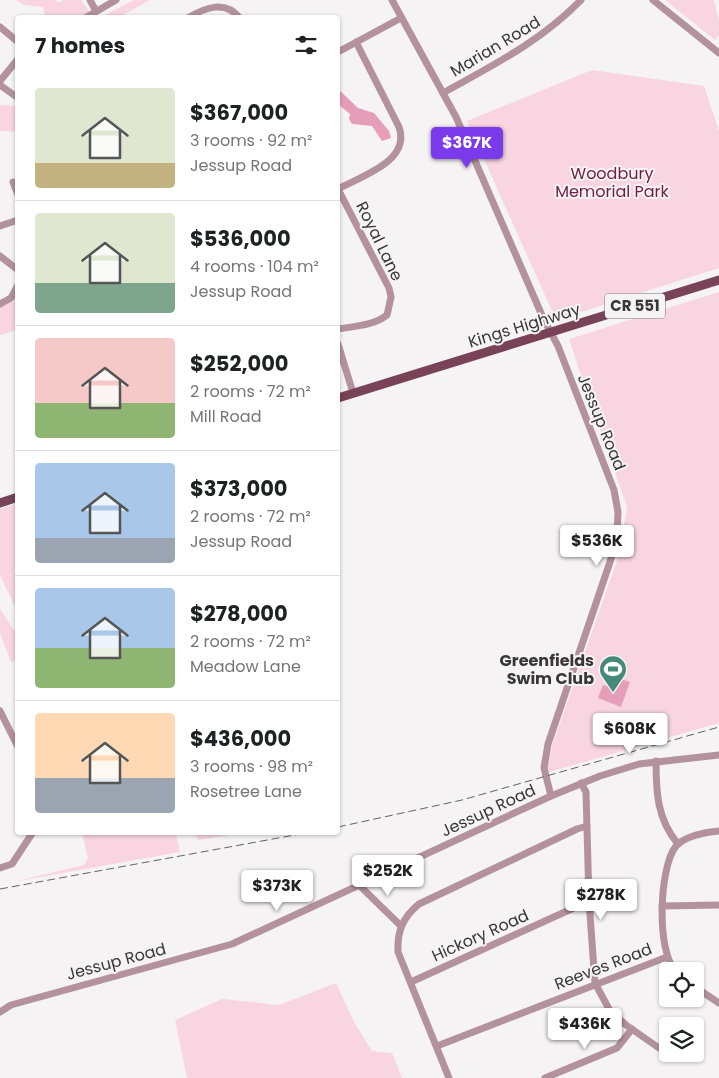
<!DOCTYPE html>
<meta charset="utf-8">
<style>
body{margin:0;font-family:Poppins,sans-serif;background:#f2f2f2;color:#202124;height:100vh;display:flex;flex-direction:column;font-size:19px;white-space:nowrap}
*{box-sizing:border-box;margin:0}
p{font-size:16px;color:#757577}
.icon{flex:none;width:28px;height:28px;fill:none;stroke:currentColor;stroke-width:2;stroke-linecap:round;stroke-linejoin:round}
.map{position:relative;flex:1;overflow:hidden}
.drawer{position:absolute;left:15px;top:15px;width:325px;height:820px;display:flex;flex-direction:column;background:#fff;border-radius:5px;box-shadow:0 1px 4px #0004}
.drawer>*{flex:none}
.buttons{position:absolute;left:659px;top:962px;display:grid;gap:10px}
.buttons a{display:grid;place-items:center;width:45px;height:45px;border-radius:5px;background:#fff;box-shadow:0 1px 4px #0004;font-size:25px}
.price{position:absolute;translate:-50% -42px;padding:0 11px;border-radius:5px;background:#fff;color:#222;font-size:16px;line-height:32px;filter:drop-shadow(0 1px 2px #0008)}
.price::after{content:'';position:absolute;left:50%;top:30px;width:15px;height:11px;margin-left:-8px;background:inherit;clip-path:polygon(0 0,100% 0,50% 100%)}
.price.current{background:#7c3aed;color:#fff}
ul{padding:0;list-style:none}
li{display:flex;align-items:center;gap:15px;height:125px;padding:0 20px}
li+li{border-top:1px solid #e0e0e0}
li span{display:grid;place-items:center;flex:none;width:140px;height:100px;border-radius:5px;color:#555}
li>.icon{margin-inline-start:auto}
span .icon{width:60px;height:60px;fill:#fffc;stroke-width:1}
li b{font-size:21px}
h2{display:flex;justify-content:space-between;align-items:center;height:60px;padding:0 20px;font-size:21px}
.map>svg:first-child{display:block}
</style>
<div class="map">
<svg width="719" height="1078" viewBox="0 0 719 1078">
<rect width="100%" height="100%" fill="#f6f3f4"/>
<g fill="#f8d5e0">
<path d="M16,0h40l2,3 5,-3h18l12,17h-48l-2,-10 -19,-2z"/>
<path d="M134,0h16l-30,17h-19z"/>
<path d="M665,0h49l5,21v14l-4,5z"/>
<path d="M592,70l112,16 15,45v137l-163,52 -89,-199z"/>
<path d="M0,105l17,1v26l-17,-1z"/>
<path d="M719,292v431l-173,50 7,-30 66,-188 8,-48 -27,-77 -7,-12 2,-1 -26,-78z"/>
<path d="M17,301v29l-17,5v-31z"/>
<path d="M17,503h1l-1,108 -17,-36v-66z"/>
<path d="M0,609l17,26v24l-6,3 -11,-29z"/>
<path d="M82,833h94l4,19 -167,30 71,-17 4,-7z"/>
<path d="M194,833h47l-42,7z"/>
<path d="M336,983l18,39 18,29 20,2 10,25h-215l-12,-58 47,-21 57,6z"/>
</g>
<g fill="#e69db7">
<path d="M338,89l20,19 16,5 15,18 2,7 -9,3 -10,-15 -20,-2 -3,-5 1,-5 -12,-10z"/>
<path d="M614,677l16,5 -9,25 -23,-9 5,-13 8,2z"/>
</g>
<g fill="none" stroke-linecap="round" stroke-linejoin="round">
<g stroke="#b3929d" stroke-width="7">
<path d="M90,0l6,11"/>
<path d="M392,0l64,117 88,203 14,26 56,144 4,22 -1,24 -7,26 -62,182 -4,24 7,28"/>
<path d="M653,0l66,53"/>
<path d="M85,18l31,-18"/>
<path d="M188,18c18,-11 37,-18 52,0"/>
<path d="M0,27l18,15"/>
<path d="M338,52l63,-34"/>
<path d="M0,81l18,-22"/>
<path d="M0,85l18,13"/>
<path d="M443,93c50,-28 97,-51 138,-93"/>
<path d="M13,182l5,13"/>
<path d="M338,189c24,-13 73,-28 61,-62l-43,-85"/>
<path d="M338,189l51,99 2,9 -4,18c-14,11 -32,11 -49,14"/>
<path d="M0,226l18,-6"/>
<path d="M0,256l18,14"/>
<path d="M0,304l11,-6 7,-13"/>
<path d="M338,344l15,49"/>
<path d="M0,711l18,36"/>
<path d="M656,761c0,31 1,58 22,83"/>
<path d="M581,783l5,9 3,109 6,82 15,28 16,14 33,23"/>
<path d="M0,868l12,-4 21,-32"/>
<path d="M359,885l42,41"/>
<path d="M662,906l57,-1"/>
<path d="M676,971c-20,-18 -17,-104 0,-125 9,-10 30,-14 43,-15"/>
<path d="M411,982l178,-81"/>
<path d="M695,987l24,16"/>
<path d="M0,1012l11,-7 221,-61 319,-148 49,-20 39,-12 80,-9"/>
<path d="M437,1046l230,-89"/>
<path d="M449,1078l-51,-126c-1,-21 5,-35 21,-48l158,-75 10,-3"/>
<path d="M545,1078l72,-30 15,-19"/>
</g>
<g stroke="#784257" stroke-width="9">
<path d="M338,398l381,-118"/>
<path d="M0,503l18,-6"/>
</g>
<g stroke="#646363" stroke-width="1" stroke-dasharray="8 4" stroke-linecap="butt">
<path d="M338,827l124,-27 257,-73"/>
<path d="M0,889l311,-57"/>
</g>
</g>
<defs>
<g id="stadium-pin" transform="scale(1.4375)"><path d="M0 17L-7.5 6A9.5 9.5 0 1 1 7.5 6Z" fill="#468879" stroke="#f6f3f4"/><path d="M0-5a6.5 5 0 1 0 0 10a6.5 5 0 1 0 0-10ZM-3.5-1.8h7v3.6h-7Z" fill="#fff"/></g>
</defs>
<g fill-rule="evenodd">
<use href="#stadium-pin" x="613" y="669"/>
</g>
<g text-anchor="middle" stroke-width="4" stroke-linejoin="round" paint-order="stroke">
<rect fill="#f6f3f4" stroke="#716f70" stroke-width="1" x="605" y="293.5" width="60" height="25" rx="4"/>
<g font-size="15" font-weight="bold" fill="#383737">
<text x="635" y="311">CR 551</text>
</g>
<g font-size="16" fill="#383737" stroke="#f6f3f4">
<text transform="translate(495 46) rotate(-31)" y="6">Marian Road</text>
<text transform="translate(380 241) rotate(64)" y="6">Royal Lane</text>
<text transform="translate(524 325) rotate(-17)" y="6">Kings Highway</text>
<text transform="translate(602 422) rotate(68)" y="6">Jessup Road</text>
<text transform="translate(488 810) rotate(-25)" y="6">Jessup Road</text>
<text transform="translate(480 935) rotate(-24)" y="6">Hickory Road</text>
<text transform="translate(116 961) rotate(-15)" y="6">Jessup Road</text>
<text transform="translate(603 966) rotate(-21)" y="6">Reeves Road</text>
</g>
<g font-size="16" fill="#711d43" stroke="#f6f3f4">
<text x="612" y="179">Woodbury<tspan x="612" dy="18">Memorial Park</tspan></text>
</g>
<g font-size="16" font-weight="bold" fill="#383737" stroke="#f6f3f4" text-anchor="end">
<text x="594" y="666">Greenfields<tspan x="594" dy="18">Swim Club</tspan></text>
</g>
</g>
</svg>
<div class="buttons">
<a><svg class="icon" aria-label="locate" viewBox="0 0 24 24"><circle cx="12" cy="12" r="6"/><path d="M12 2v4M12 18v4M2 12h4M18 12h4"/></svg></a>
<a><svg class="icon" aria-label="layers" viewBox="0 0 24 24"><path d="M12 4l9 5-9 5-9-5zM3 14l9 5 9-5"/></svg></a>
</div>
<b class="price current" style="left:467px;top:169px">$367K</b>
<b class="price" style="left:597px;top:567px">$536K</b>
<b class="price" style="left:630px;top:755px">$608K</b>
<b class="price" style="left:388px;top:897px">$252K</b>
<b class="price" style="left:277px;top:912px">$373K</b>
<b class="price" style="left:601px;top:921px">$278K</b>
<b class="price" style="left:585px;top:1050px">$436K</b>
<section class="drawer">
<h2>7 homes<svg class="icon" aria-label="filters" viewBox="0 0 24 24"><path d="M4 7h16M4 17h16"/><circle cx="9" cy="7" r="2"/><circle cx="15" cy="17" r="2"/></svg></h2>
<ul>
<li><span style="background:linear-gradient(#dfe7d0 75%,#c2b280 0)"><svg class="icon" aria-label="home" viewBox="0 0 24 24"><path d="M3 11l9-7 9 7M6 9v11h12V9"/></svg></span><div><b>$367,000</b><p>3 rooms · 92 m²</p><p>Jessup Road</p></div></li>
<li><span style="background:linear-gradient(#dfe7d0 70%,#7fa58c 0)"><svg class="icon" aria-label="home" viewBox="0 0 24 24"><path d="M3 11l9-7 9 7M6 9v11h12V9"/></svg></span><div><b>$536,000</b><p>4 rooms · 104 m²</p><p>Jessup Road</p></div></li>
<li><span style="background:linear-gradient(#f6c9c9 65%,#8fb573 0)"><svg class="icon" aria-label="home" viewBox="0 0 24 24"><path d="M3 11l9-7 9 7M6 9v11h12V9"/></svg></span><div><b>$252,000</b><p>2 rooms · 72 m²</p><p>Mill Road</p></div></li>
<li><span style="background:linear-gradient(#a9c7e8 75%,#9aa5b1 0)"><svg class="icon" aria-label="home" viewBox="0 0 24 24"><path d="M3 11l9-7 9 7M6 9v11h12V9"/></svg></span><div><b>$373,000</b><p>2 rooms · 72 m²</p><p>Jessup Road</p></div></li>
<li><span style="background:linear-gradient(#a9c7e8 60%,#8fb573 0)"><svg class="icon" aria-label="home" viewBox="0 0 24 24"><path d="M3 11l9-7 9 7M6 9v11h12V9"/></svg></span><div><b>$278,000</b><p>2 rooms · 72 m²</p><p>Meadow Lane</p></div></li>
<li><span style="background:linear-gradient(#ffd9b3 65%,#9aa5b1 0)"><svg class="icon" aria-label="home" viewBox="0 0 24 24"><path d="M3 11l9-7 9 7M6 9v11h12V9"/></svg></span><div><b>$436,000</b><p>3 rooms · 98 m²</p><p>Rosetree Lane</p></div></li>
</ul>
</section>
</div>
